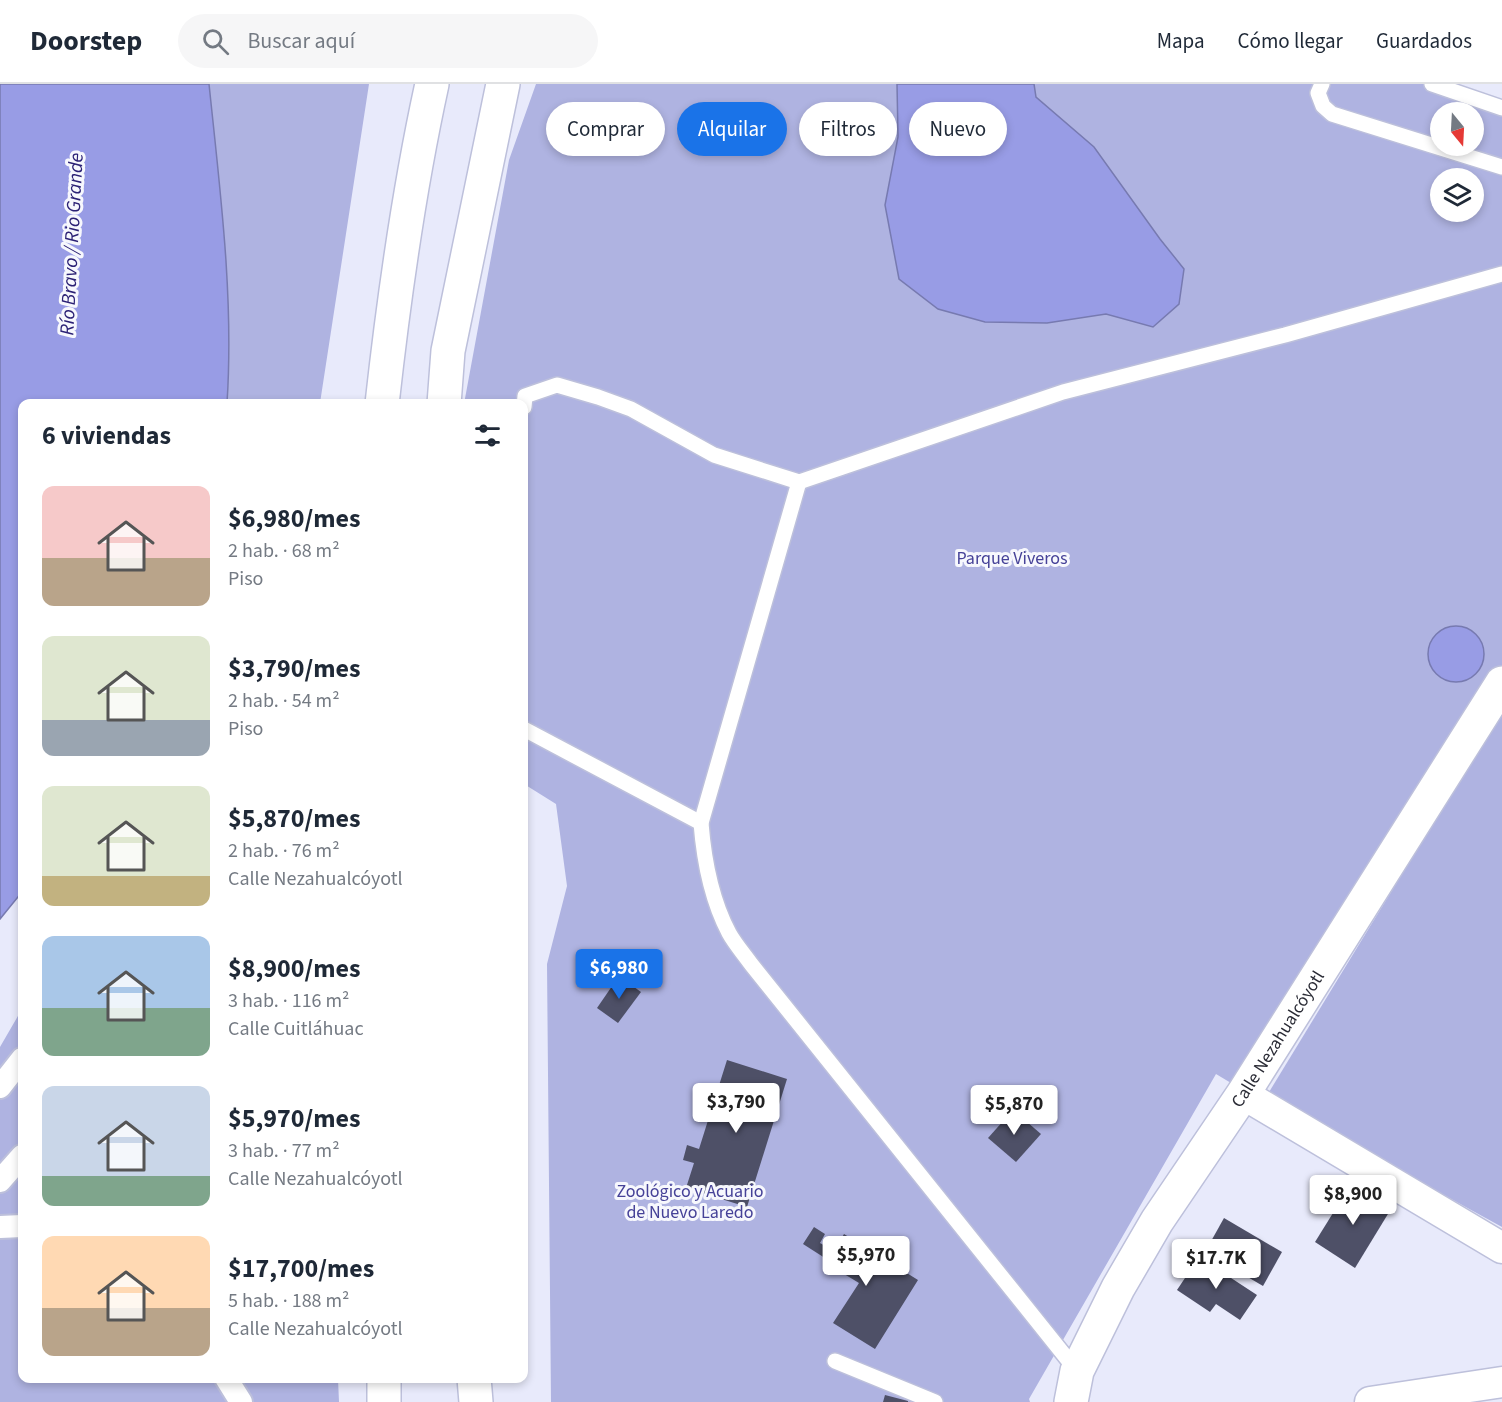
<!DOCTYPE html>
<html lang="es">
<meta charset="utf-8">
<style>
body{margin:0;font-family:"Source Sans 3",sans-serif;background:#f6f6f7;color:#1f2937;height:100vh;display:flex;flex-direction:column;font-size:22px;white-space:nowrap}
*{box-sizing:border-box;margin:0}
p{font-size:20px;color:#747a83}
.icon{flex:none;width:33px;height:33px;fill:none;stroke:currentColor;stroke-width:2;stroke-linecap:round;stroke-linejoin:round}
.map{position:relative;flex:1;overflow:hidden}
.drawer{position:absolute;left:18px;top:315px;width:510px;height:984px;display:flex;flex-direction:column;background:#fff;border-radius:12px;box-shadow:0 3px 9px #0003}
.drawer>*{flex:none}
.hud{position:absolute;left:546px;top:18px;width:570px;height:54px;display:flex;gap:12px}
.needle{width:39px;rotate:162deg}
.fabs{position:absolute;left:1430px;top:18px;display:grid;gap:12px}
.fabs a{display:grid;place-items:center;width:54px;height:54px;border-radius:50%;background:#fff;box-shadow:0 3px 9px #0003;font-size:30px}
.price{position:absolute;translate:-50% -51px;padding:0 14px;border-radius:6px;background:#fff;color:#222;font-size:20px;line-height:39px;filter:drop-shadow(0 2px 3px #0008)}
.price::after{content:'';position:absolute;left:50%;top:36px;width:18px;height:14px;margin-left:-9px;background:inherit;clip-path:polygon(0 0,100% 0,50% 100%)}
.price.on{background:#1a73e8;color:#fff}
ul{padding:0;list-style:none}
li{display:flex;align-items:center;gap:18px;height:150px;padding:0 24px}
li span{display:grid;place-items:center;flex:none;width:168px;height:120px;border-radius:12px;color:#555}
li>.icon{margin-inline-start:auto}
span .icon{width:72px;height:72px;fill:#fffc;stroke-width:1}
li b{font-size:26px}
h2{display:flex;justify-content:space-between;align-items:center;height:72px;padding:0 24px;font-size:26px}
.tag{padding:0 21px;border-radius:27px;background:#fff;box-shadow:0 3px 9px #0003;font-size:21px;line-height:54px}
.tag.on{background:#1a73e8;color:#fff}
header{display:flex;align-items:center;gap:36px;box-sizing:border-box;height:84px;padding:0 30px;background:#fff;border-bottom:2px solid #e0e1e3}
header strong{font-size:28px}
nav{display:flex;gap:33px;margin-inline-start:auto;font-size:21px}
.search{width:420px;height:54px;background:#f6f6f7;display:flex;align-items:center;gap:15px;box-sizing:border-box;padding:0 21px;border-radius:33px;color:#747a83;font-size:22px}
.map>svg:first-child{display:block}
</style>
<header>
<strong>Doorstep</strong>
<div class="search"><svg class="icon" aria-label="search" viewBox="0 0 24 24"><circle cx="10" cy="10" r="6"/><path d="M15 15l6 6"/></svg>Buscar aquí</div>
<nav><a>Mapa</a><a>Cómo llegar</a><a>Guardados</a></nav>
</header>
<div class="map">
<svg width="1502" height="1318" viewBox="0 0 1502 1318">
<rect width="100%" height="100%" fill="#e8eafb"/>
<g fill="#afb3e1" fill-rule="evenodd">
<path d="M209,0h160l-49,319h-93c7,-106 -7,-213 -18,-319z"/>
<path d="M536,0h890l76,28v559l-266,415 -20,-12 -187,325 1,3h-479l-4,-438 20,-78 -11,-82 -32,-20v-380h-60l45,-244zM1440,28h33v34h-33zM1440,94h33v34h-33z"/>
<path d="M1502,626v517l-236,-130z"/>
<path d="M22,925v369l316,1 1,23h-339v-355z"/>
</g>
<g fill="#989ce5" stroke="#777ab0" stroke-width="1.5">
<path d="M0,0h209c11,106 25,213 18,319l-205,1v488l-22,27z"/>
<path d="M897,0h137l2,13 58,50 66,92 24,30 -5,35 -26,23 -47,-13 -59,9 -62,-1 -47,-13 -39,-30 -14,-74 13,-68z"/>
<circle cx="1456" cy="570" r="28"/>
</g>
<g fill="#4e5067">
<path d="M619,892l22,16 -23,31 -21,-15z"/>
<path d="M727,976l60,19 -40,128 -61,-19 8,-25 -11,-3 4,-15 12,4z"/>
<path d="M1013,1026l28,24 -25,28 -28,-24z"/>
<path d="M1351,1100l40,25 -36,59 -40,-26z"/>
<path d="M1224,1134l58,34 -19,34 -58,-34z"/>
<path d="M814,1143l11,7 -5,9 14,8 10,-17 74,46 -43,69 -42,-26 26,-40 -33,-20 2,-3 -25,-16z"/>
<path d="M1199,1173l58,38 -17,25 -24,-16 -6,8 -33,-22z"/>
<path d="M885,1311l23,6v1h-25z"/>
</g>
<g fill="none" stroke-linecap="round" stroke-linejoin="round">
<g stroke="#bdc0db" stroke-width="18">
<g id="service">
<path d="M1322,0l-4,9 5,13 9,8 170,53"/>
<path d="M1432,0l70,24"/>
<path d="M524,323l1,-11 32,-11 41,12 33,12 83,46 85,27 264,-90 222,-57 217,-61"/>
<path d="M799,398l-98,341c3,38 10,76 28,110 6,11 15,21 22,31l326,407"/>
<path d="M524,645l177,94"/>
<path d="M835,1277l100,41"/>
</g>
</g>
<g stroke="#bdc0db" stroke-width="26">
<g id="pedestrian">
<path d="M0,1003l22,-28"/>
<path d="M0,1097l22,-25"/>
<path d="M0,1143l22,-1"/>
<path d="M226,1294l15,24"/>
</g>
</g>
<g stroke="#bdc0db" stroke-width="33">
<g id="minor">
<path d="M1243,1010l259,154"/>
<path d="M1370,1318l132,-20"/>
</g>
</g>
<g stroke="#bdc0db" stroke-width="36">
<g id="tertiary">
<path id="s1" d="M1071,1318l6,-31 41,-83 39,-67 86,-127 259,-411"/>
</g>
</g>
<g stroke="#bdc0db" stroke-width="36">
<g id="trunk">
<path d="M382,320c12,-108 27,-215 50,-320"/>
<path d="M444,320l4,-53 55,-267"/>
<path d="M384,1294v24"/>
<path d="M474,1294l2,24"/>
</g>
</g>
<use href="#service" stroke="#fff" stroke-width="15"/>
<use href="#pedestrian" stroke="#fff" stroke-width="22"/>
<use href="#minor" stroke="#fff" stroke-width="30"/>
<use href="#tertiary" stroke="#fff" stroke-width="33"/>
<use href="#trunk" stroke="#fff" stroke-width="33"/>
</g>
<g text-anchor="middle" stroke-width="6" stroke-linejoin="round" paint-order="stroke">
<g font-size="18" fill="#464298" stroke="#f7f8fd">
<text x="1012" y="480">Parque Viveros</text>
<text x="690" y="1113">Zoológico y Acuario<tspan x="690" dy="21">de Nuevo Laredo</tspan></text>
</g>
<g font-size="18" fill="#2a2b35" stroke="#f7f8fd">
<text dy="6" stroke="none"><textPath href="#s1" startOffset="420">Calle Nezahualcóyotl</textPath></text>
</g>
<g font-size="20" font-style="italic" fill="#2b2175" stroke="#f7f8fd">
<text transform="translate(71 160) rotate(-87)" y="7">Río Bravo / Rio Grande</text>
</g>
</g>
</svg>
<div class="fabs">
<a><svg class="needle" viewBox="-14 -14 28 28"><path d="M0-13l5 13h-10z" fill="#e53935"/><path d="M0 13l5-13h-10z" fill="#747a83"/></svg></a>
<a><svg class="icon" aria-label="layers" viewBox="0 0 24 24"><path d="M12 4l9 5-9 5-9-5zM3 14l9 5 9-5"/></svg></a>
</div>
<b class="price on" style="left:619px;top:916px">$6,980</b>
<b class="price" style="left:736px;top:1050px">$3,790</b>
<b class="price" style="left:1014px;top:1052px">$5,870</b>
<b class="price" style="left:1353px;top:1142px">$8,900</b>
<b class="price" style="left:866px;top:1203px">$5,970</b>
<b class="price" style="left:1216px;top:1206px">$17.7K</b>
<div class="hud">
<a class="tag">Comprar</a>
<a class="tag on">Alquilar</a>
<a class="tag">Filtros</a>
<a class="tag">Nuevo</a>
</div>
<section class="drawer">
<h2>6 viviendas<svg class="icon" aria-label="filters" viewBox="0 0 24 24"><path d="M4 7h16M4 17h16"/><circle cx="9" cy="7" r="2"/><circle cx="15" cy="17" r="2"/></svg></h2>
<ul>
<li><span style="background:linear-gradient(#f6c9c9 60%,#b9a48a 0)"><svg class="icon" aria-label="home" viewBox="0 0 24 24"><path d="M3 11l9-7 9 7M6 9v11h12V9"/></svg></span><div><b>$6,980/mes</b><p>2 hab. · 68 m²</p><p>Piso</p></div></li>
<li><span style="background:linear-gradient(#dfe7d0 70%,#9aa5b1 0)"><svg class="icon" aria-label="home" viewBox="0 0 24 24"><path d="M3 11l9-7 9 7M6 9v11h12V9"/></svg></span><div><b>$3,790/mes</b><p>2 hab. · 54 m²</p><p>Piso</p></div></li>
<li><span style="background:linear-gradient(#dfe7d0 75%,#c2b280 0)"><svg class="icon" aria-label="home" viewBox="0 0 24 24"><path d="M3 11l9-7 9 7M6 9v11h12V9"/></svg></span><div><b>$5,870/mes</b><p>2 hab. · 76 m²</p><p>Calle Nezahualcóyotl</p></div></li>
<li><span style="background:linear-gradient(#a9c7e8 60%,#7fa58c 0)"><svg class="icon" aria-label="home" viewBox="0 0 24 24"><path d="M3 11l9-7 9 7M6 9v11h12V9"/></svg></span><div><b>$8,900/mes</b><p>3 hab. · 116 m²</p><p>Calle Cuitláhuac</p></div></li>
<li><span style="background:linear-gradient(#c9d6e8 75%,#7fa58c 0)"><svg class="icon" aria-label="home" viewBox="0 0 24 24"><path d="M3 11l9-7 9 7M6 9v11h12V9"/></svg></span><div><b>$5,970/mes</b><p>3 hab. · 77 m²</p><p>Calle Nezahualcóyotl</p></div></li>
<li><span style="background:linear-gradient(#ffd9b3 60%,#b9a48a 0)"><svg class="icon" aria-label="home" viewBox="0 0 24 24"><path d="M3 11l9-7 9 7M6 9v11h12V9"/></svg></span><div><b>$17,700/mes</b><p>5 hab. · 188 m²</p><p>Calle Nezahualcóyotl</p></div></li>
</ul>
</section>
</div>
